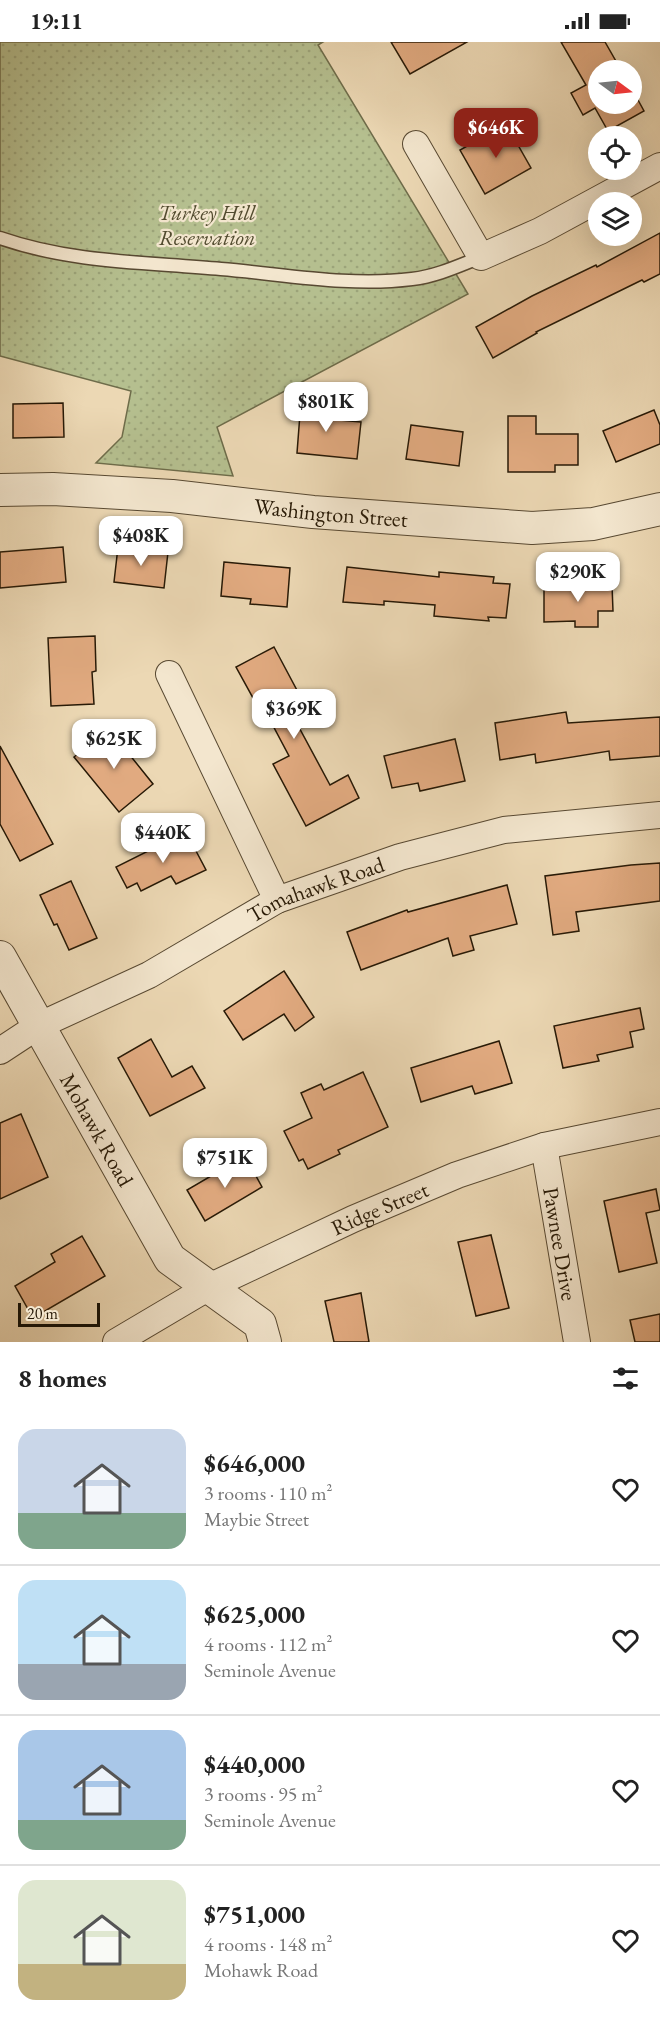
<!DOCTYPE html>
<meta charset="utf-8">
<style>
body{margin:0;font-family:"EB Garamond",serif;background:#f6f6f6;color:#222;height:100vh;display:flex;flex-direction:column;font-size:22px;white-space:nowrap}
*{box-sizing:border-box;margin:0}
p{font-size:20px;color:#767676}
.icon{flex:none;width:33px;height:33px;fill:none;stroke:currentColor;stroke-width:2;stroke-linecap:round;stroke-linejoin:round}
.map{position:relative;height:1300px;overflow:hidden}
.drawer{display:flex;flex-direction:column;background:#fff;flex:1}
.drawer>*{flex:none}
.needle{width:39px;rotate:105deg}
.fabs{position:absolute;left:588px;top:18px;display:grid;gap:12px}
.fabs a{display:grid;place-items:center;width:54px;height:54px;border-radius:50%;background:#fff;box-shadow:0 6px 24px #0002;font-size:30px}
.scale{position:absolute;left:18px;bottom:15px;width:82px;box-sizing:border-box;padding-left:6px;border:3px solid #271906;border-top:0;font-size:16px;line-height:21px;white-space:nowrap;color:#271906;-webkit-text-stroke:4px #f3e6ce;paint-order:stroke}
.price{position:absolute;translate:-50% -51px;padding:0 14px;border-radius:12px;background:#fff;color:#222;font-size:20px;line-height:39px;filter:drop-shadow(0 2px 3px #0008)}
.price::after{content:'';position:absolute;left:50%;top:36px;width:18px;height:14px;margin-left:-9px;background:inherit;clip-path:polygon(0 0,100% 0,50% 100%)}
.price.on{background:#8f2418;color:#fff}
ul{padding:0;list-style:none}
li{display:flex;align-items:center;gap:18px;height:150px;padding:0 18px}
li+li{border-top:2px solid #e0e0e0}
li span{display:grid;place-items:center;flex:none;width:168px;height:120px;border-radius:18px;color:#555}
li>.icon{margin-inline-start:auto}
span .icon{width:72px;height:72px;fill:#fffc;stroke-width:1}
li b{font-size:26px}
h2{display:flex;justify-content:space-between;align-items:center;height:72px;padding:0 18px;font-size:26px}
.status{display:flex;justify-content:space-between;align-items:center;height:42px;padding:0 30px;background:#fff;direction:ltr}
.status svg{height:16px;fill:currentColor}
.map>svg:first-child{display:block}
</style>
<div class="status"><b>19:11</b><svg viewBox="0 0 49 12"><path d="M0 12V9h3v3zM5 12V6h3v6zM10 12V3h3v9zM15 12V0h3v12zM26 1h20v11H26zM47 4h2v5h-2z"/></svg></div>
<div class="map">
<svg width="660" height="1300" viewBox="0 0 660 1300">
<defs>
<pattern id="park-dots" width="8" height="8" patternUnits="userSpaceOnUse" patternTransform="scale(1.5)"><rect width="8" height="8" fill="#b5bf8f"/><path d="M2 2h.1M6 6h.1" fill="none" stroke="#9ca47a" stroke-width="1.8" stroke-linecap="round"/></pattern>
</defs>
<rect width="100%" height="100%" fill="#ecd8b4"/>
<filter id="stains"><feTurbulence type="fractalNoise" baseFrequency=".00333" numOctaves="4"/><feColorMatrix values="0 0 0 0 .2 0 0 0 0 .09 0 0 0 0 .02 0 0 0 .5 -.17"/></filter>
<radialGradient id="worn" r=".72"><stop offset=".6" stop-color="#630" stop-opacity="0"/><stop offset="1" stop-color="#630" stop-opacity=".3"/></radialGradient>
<path fill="url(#park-dots)" stroke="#6e6c4a" stroke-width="1.5" d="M0,0h323l-5,3 150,249 -251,133 16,49 -137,-13 26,-26 9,-46 -131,-35z"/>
<g fill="#e2ab81" stroke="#271906" stroke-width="1.5">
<path d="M391,0h76l-57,32z"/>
<path d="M561,0h44l16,28h-23v34h34v-15l12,22 -36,20 -13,-23 -12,7 -12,-22 15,-8z"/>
<path d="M506,82l25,44 -46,26 -25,-44z"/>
<path d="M660,191v41l-16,8 -2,-2 -106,52 1,1 -44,25 -17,-31 56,-31 64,-31 1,2z"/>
<path d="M301,359l30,3 -2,15 32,3 -4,37 -60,-6z"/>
<path d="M63,361l1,34 -51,1v-34z"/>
<path d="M654,368l6,15v19l-44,18 -13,-31z"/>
<path d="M508,374h28v18h42v31h-23v7h-47z"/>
<path d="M411,383l52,7 -4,34 -53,-7z"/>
<path d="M63,505l3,35 -66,6v-36z"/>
<path d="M118,505l50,5 -4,36 -50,-6z"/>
<path d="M224,520l66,6 -3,39 -37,-3 1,-5 -30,-3z"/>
<path d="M347,525l92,10v-5l55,5 -1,6 17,1 -4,34 -18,-1 1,4 -55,-5 1,-11 -51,-4v4l-41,-3z"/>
<path d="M568,538h29v5h15l1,26h-15v16h-23v-6l-31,1v-33h24z"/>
<path d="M95,594l1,35 -4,1 2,32 -43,2 -3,-68z"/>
<path d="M274,605l34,64 -14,7 36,67 18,-10 11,23 -53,28 -33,-62 16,-8 -27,-51 -4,2 -22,-40z"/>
<path d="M566,670l2,11 92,-6v39l-50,4 -1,-9 -73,12 -1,-9 -35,6 -5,-37z"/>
<path d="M109,687l44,55 -34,28 -45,-55z"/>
<path d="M455,697l10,42 -45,10 -2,-8 -26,5 -8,-32z"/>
<path d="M0,704l53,98 -33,17 -20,-37z"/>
<path d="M186,790l20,38 -30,14 -5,-8 -30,15 -4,-8 -10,5 -11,-21z"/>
<path d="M660,821v38l-84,11 3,19 -26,4 -8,-59 86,-11z"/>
<path d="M71,839l26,57 -28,12 -12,-26 -3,1 -14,-30z"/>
<path d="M507,843l10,39 -47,12 4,14 -21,6 -5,-18 -87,32 -14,-38 60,-22 1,2z"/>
<path d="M284,929l30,46 -19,14 -11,-17 -41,26 -19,-29z"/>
<path d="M640,966l4,21 -14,3 3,15 -36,8 2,6 -36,7 -9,-42z"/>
<path d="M151,997l21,38 20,-11 13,22 -55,28 -32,-58z"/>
<path d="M499,999l13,42 -37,11 -3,-8 -51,16 -10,-34z"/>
<path d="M363,1030l25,55 -50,23 2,4 -32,15 -5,-10 -4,2 -15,-30 28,-13 -11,-25 20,-9 3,6z"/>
<path d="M21,1072l27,63 -48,22v-76z"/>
<path d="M245,1114l17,31 -57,34 -18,-31z"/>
<path d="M656,1147l4,21 -14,3 11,50 -38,9 -15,-71z"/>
<path d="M491,1193l18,73 -33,8 -18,-74z"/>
<path d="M82,1194l23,40 -72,42 -18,-32 40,-24 -4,-8z"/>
<path d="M361,1251l8,49h-35l-9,-41z"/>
<path d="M660,1272v28h-25l-5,-22z"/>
</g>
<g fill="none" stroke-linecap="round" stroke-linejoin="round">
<g stroke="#584932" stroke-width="15">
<path id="service" d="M0,196c72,25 146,24 221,31 62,5 128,18 191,10 25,-3 46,-13 69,-22"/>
</g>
<g stroke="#584932" stroke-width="28">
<g id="minor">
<path d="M416,102l65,113 59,-26 120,-65"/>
<path d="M169,632l108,226"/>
<path id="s1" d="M0,1009l38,-25 111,-51 128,-75 123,-43 104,-27 156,-15"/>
<path id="s2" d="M544,1104l33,196"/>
<path id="s3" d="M116,1300l93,-55 144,-68 104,-44 87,-29 116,-24"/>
</g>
</g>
<g stroke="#584932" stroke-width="34">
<g id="tertiary">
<path id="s4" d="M0,448l53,-1 119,7 141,16 219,16 61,-4 67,-15"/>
<path id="s5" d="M0,915l170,302 90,65 5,18"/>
</g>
</g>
<use href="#service" stroke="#f3e6ce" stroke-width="12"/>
<use href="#minor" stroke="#f3e6ce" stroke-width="26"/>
<use href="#tertiary" stroke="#f3e6ce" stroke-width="32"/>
</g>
<g text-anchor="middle" stroke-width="4.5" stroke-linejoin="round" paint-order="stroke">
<g font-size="22" font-style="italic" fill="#524b2f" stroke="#f3e6ce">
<text x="207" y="178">Turkey Hill<tspan x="207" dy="25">Reservation</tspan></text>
</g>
<g font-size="22" fill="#271906" stroke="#f3e6ce">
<text dy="8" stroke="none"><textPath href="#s4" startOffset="332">Washington Street</textPath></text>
<text dy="8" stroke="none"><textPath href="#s1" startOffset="356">Tomahawk Road</textPath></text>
<text dy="8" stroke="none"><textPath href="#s5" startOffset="198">Mohawk Road</textPath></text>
<text dy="8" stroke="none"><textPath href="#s3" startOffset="296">Ridge Street</textPath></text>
<text dy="8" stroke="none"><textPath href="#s2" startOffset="99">Pawnee Drive</textPath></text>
</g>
</g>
<rect width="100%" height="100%" filter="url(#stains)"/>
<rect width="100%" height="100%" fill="url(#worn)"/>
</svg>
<div class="fabs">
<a><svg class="needle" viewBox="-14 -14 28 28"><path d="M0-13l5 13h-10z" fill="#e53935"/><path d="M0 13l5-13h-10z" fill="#767676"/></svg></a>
<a><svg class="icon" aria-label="locate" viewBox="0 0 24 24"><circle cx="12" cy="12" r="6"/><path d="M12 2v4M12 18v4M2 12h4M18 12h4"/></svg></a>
<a><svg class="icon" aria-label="layers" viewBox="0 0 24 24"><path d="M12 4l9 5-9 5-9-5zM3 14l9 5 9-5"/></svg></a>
</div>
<div class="scale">20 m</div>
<b class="price on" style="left:496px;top:117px">$646K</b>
<b class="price" style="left:326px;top:391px">$801K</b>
<b class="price" style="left:141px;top:525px">$408K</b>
<b class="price" style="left:578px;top:561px">$290K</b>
<b class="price" style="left:294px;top:698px">$369K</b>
<b class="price" style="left:114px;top:728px">$625K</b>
<b class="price" style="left:163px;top:822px">$440K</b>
<b class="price" style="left:225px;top:1147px">$751K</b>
</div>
<section class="drawer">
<h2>8 homes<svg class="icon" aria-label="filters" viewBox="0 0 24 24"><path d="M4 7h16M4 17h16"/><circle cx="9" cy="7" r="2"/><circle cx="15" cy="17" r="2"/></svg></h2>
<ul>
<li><span style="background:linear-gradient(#c9d6e8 70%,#7fa58c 0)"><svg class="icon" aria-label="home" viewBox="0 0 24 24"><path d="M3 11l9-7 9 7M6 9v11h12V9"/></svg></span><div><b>$646,000</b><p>3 rooms · 110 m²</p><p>Maybie Street</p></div><svg class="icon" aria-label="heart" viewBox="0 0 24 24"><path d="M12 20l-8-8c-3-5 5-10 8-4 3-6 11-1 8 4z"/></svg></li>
<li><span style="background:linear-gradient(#bfe0f5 70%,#9aa5b1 0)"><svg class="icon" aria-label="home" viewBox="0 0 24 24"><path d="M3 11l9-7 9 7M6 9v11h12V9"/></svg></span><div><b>$625,000</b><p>4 rooms · 112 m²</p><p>Seminole Avenue</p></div><svg class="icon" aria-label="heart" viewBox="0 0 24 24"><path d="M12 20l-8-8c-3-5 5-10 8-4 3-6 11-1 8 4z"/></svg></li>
<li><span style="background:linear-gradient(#a9c7e8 75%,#7fa58c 0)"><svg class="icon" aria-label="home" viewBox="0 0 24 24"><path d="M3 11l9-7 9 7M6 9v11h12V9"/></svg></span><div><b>$440,000</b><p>3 rooms · 95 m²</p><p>Seminole Avenue</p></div><svg class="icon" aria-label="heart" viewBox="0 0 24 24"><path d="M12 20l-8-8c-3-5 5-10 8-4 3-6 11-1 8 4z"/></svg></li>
<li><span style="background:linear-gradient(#dfe7d0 70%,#c2b280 0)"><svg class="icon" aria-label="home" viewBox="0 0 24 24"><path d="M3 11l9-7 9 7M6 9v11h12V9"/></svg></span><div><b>$751,000</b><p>4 rooms · 148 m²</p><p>Mohawk Road</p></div><svg class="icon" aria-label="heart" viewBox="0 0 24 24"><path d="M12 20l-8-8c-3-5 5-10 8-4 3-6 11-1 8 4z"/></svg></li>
</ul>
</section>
